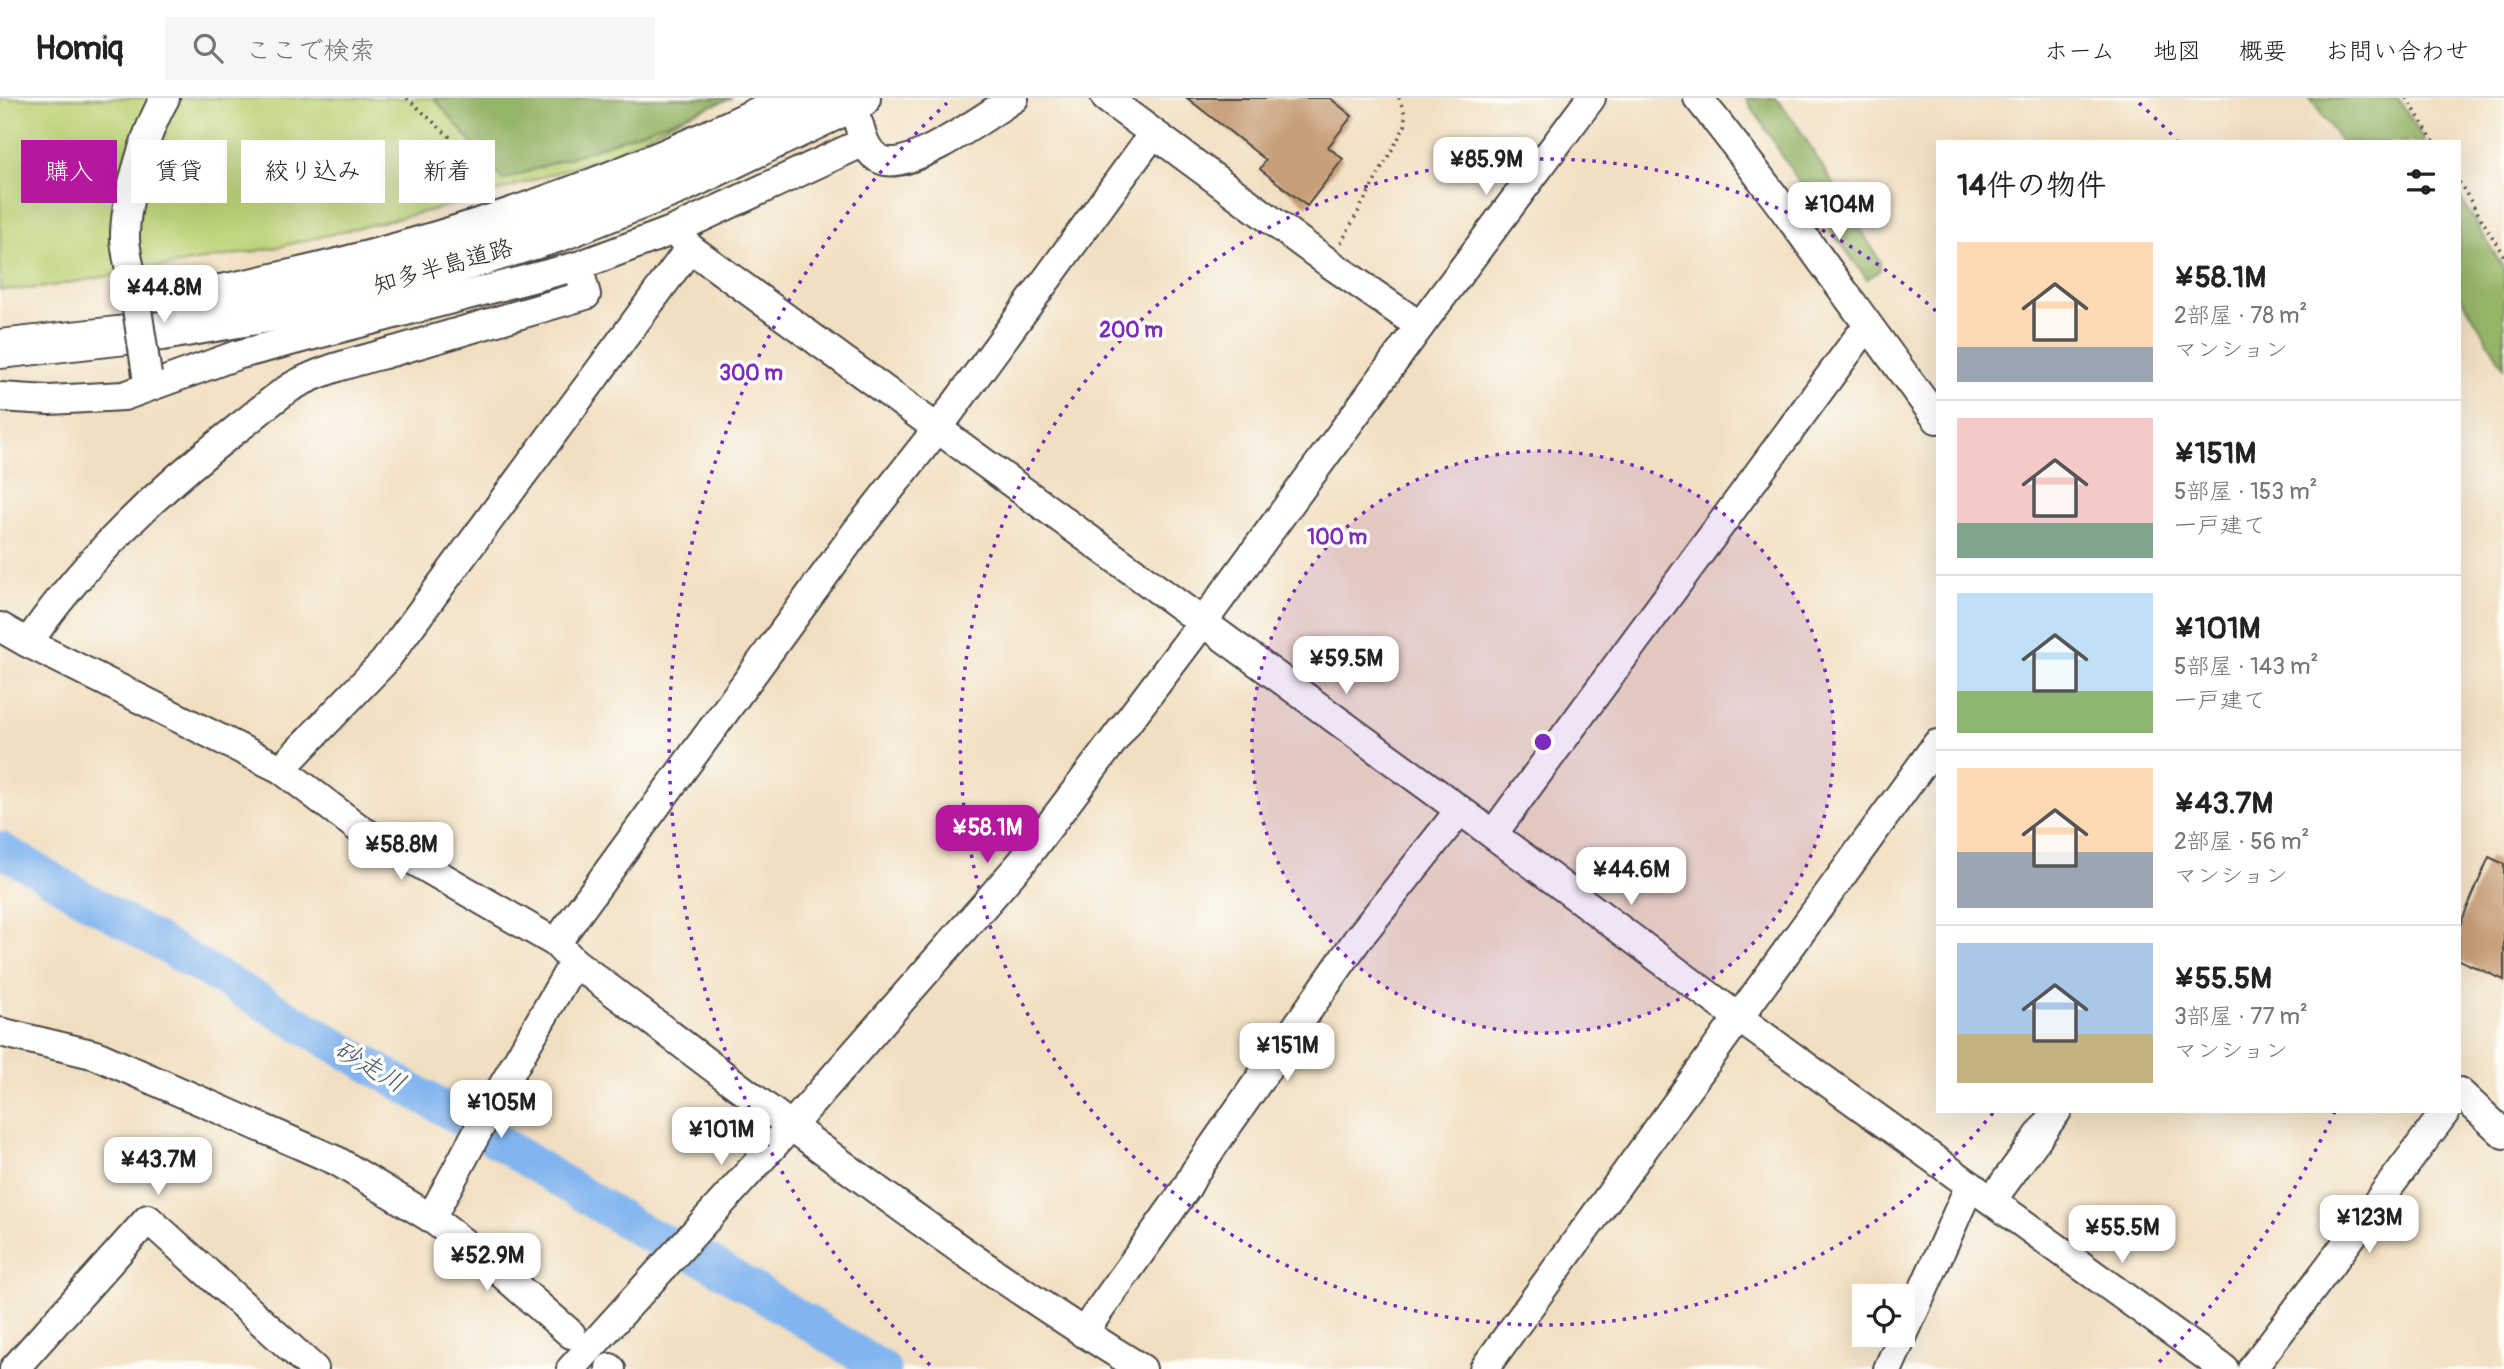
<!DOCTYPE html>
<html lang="ja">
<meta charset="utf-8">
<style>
body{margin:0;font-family:Pangolin,"Klee One",sans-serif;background:#f6f6f6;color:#222;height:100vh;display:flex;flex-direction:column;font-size:26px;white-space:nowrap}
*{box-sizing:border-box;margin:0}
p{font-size:23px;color:#767676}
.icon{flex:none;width:38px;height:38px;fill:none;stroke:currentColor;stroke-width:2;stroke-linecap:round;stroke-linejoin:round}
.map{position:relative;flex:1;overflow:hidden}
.sheet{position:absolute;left:1936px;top:42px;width:525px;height:973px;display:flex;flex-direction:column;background:#fff;border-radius:0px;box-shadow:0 7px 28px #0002}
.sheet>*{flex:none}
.top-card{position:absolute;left:21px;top:42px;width:665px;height:63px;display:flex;gap:14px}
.buttons{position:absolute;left:1852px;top:1186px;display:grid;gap:14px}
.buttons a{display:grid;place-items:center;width:63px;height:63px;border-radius:0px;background:#fff;box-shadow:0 7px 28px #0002;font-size:35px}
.price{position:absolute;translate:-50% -60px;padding:0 16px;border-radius:14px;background:#fff;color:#222;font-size:23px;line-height:46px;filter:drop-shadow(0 2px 4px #0008)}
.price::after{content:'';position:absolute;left:50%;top:42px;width:21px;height:16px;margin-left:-10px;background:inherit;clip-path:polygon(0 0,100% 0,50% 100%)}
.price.on{background:#b5179e;color:#fff}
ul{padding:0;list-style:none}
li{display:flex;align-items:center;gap:21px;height:175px;padding:0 21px}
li+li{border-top:2px solid #e0e0e0}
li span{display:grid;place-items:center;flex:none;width:196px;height:140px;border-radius:0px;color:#555}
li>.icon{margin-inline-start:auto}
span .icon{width:84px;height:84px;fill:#fffc;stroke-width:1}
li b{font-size:30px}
h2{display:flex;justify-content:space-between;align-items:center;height:84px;padding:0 21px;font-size:30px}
.tag{padding:0 24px;border-radius:0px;background:#fff;box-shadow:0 7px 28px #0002;font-size:24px;line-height:63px}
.tag.on{background:#b5179e;color:#fff}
header{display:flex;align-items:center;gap:42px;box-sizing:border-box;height:98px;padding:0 35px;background:#fff;border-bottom:2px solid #e0e0e0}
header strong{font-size:33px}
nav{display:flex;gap:38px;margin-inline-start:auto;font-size:24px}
.search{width:490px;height:63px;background:#f6f6f6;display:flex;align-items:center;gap:18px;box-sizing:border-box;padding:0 24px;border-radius:0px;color:#767676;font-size:26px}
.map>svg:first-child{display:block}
</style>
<header>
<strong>Homiq</strong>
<div class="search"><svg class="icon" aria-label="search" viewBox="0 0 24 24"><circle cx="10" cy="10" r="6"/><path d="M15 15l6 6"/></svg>ここで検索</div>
<nav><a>ホーム</a><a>地図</a><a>概要</a><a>お問い合わせ</a></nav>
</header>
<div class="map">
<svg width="2504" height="1271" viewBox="0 0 2504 1271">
<rect width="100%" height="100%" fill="#fdfcf7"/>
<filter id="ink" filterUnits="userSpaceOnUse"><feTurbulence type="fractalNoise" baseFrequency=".0143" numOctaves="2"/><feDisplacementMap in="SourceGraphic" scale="14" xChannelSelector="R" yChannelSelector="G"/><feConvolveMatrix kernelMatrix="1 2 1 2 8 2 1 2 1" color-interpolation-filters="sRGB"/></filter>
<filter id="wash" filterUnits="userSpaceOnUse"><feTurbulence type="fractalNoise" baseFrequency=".00686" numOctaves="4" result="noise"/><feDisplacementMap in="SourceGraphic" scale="28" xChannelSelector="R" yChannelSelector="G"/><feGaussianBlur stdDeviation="1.57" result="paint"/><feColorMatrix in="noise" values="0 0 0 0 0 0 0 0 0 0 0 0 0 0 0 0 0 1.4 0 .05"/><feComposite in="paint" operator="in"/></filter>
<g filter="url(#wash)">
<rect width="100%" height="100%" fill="#f1dfc1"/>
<path fill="#bcd377" stroke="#747f51" stroke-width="2" d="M0,0h719l-107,56 -143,47 -195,47 -235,40 -39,2z"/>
<g fill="#95b568" stroke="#60704a" stroke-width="2">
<path d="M434,0h298l-129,48 -100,34z"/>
<path d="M1746,0h30l21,27 83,136v9l-13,9 -52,-71z"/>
<path d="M2310,0h88l27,44h-84z"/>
<path d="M2459,98l45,73v99l-45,-75z"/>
</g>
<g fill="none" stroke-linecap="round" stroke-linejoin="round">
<path stroke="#82b5ef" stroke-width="35" d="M0,751l458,268 185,115 64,29 176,108"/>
</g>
<g id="blocks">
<g fill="#c79e77">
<path d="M1187,0h143l22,18 -24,31 15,12 -36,47 -47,-37 6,-9z"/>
<path d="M2489,759l15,7v116l-45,-20v-33z"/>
</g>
</g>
</g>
<g filter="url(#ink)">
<use href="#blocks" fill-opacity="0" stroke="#494642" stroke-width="2"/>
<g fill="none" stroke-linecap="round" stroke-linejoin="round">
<g stroke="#494642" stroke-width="32">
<g id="minor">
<path d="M1106,0l223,165 91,63"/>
<path d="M1698,0c84,104 159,214 239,321"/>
<path d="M859,27c4,14 8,29 23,35 27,12 107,-46 132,-62"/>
<path d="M674,132l16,18 770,562 279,208 485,351"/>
<path d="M133,184c-3,-14 -7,-27 -8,-43 -1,-37 21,-109 40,-141"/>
<path d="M0,299l49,3 75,-4 113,-41 341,-89 96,-36 190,-88"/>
<path d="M0,529l28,16 253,126 80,61 195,113 18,19c186,140 369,285 568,407"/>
<path d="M28,545c57,-84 130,-153 210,-215 18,-13 35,-30 55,-42 31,-18 70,-26 105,-36 62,-18 125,-36 188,-55l-8,-29"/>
<path d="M281,671l103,-107 306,-414"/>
<path d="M1493,736l365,-496 11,-9"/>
<path d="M556,845l300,-411 82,-104 215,-294"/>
<path d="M0,934l96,23 241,106 94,57 54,41 86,75"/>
<path d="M2459,994l45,42"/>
<path d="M1992,1102l65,-89"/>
<path d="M431,1120l57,-106 86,-150"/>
<path d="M1083,1235l104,-146 8,-15 162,-232 103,-130"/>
<path d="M610,1270l1,1"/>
<path d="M14,1271l134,-150 166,150"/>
<path d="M571,1271l220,-243 231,-264 181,-240 217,-296 171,-228"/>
<path d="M1484,1271l453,-625"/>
<path d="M1888,1271l82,-184"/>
<path d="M2252,1271l194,-258"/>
</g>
</g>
<g stroke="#494642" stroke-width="42">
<g id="highway">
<path d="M206,199c204,-39 405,-105 590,-199"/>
<path d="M0,251l162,-18 123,-21 149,-39 125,-39 121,-48 181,-86"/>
</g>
</g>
<g stroke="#494642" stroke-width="3.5" stroke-dasharray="2 5" stroke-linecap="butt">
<path d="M407,0l74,67"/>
<path d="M2407,0l27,44"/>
<path d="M2459,84l45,74"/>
<path d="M1341,145l64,-117v-12l-6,-16"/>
</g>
<use href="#minor" stroke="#fff" stroke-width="28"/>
<use href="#highway" stroke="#fff" stroke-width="38"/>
<g stroke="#494642" stroke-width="32" stroke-linecap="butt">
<path id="minor-bridge" d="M133,184l14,93"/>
</g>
<use href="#minor-bridge" stroke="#fff" stroke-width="28"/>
</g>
</g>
<circle cx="1543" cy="644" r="291" fill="#7b2cbf" fill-opacity=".12"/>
<g fill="none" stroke="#7b2cbf" stroke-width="3.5" stroke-dasharray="3.5 7">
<circle cx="1543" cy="644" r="291"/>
<path d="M1993 1015A583 583 0 1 1 1937 214"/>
<path d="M2335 1013A874 874 0 0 1 2156 1267M930 1267A874 874 0 0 1 947 5M2139 5A874 874 0 0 1 2177 42"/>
</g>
<g text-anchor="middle" stroke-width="7" stroke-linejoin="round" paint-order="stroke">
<g font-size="24" fill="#2b2b2b" stroke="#fdfcf7">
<text transform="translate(443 168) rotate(-16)" y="8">知多半島道路</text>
</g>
<g font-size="26" font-style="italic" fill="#495b70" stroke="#fdfcf7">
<text transform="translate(370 968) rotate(30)" y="9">砂走川</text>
</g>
</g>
<circle cx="1543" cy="644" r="10" fill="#7b2cbf" stroke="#fdfcf7" stroke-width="3.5"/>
<g font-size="21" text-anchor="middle" font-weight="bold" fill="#7b2cbf" stroke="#fdfcf7" stroke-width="7" stroke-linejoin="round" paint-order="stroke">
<text x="1131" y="239">200 m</text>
<text x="751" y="282">300 m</text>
<text x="1337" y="446">100 m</text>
</g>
</svg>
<div class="buttons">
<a><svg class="icon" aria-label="locate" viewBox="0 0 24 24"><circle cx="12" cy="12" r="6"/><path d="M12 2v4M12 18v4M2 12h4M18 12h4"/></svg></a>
</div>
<b class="price" style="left:1486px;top:99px">¥85.9M</b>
<b class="price" style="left:1839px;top:144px">¥104M</b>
<b class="price" style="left:164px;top:227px">¥44.8M</b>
<b class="price" style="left:1346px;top:598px">¥59.5M</b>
<b class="price on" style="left:987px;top:767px">¥58.1M</b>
<b class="price" style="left:401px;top:784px">¥58.8M</b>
<b class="price" style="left:1631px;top:809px">¥44.6M</b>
<b class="price" style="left:1287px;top:985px">¥151M</b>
<b class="price" style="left:501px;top:1042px">¥105M</b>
<b class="price" style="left:721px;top:1069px">¥101M</b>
<b class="price" style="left:158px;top:1099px">¥43.7M</b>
<b class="price" style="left:2369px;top:1157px">¥123M</b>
<b class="price" style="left:2122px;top:1167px">¥55.5M</b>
<b class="price" style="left:487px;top:1195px">¥52.9M</b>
<div class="top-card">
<a class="tag on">購入</a>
<a class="tag">賃貸</a>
<a class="tag">絞り込み</a>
<a class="tag">新着</a>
</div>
<section class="sheet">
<h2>14件の物件<svg class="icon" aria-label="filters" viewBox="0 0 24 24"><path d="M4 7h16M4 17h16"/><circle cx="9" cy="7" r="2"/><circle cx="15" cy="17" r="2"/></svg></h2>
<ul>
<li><span style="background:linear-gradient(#ffd9b3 75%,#9aa5b1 0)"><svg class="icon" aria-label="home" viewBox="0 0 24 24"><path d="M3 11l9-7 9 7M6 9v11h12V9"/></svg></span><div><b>¥58.1M</b><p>2部屋 · 78 m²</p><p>マンション</p></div></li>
<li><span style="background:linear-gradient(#f6c9c9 75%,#7fa58c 0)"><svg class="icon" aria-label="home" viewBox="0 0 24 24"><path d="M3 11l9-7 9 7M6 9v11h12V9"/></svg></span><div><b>¥151M</b><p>5部屋 · 153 m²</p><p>一戸建て</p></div></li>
<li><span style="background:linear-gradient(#bfe0f5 70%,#8fb573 0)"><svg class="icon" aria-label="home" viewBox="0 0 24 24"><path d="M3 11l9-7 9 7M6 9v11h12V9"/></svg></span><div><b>¥101M</b><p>5部屋 · 143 m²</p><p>一戸建て</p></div></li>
<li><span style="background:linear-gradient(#ffd9b3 60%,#9aa5b1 0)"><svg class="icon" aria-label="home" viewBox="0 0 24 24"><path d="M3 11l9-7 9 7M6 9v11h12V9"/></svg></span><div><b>¥43.7M</b><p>2部屋 · 56 m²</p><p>マンション</p></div></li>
<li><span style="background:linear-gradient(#a9c7e8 65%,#c2b280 0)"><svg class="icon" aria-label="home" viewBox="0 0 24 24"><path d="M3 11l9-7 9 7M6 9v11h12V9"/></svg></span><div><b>¥55.5M</b><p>3部屋 · 77 m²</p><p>マンション</p></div></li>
</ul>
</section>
</div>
